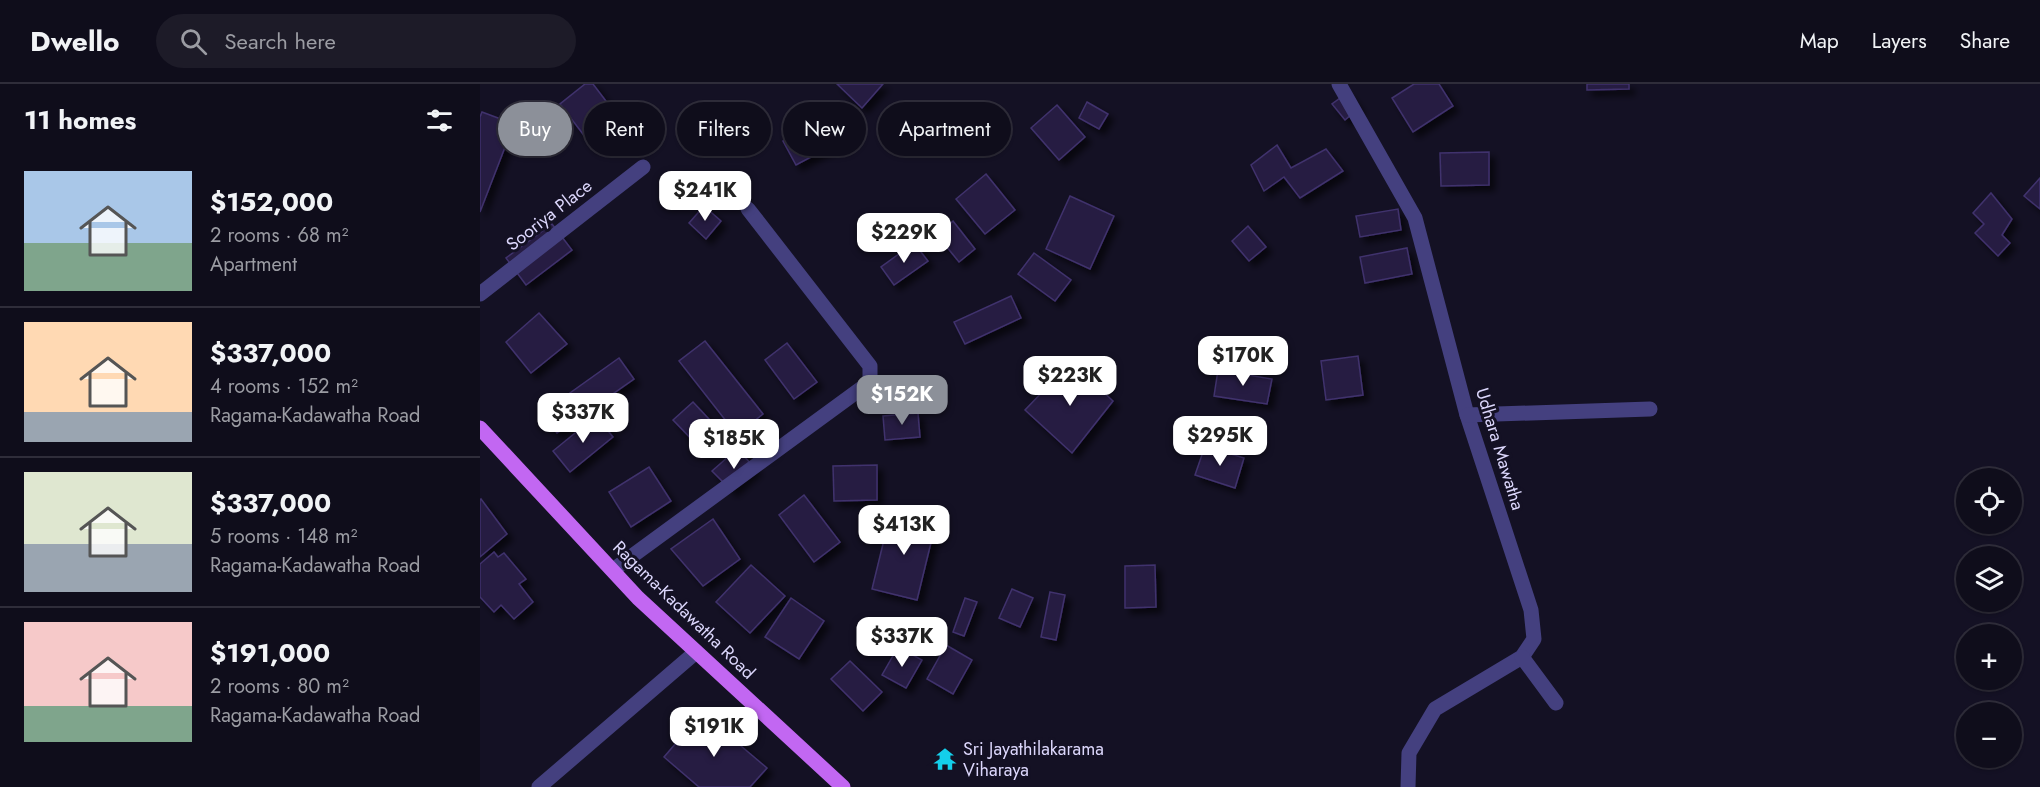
<!DOCTYPE html>
<meta charset="utf-8">
<style>
body{margin:0;font-family:Jost,sans-serif;background:#1d1b28;color:#f1f3f6;height:100vh;display:flex;flex-direction:column;font-size:22px;white-space:nowrap}
*{box-sizing:border-box;margin:0}
p{font-size:20px;color:#9b9ca3}
.icon{flex:none;width:33px;height:33px;fill:none;stroke:currentColor;stroke-width:2;stroke-linecap:round;stroke-linejoin:round}
.map{position:relative;flex:1;overflow:hidden}
.sheet{display:flex;flex-direction:column;background:#0f0d1b;width:480px}
.sheet>*{flex:none}
.guide{position:absolute;left:18px;top:18px;width:570px;height:54px;display:flex;gap:12px}
.buttons{position:absolute;left:1476px;top:384px;display:grid;gap:12px}
.buttons a{display:grid;place-items:center;width:66px;height:66px;border-radius:50%;background:#0f0d1b;box-shadow:0 2px 4px #0004,0 0 0 2px #2f2d3a;font-size:30px}
.price{position:absolute;translate:-50% -51px;padding:0 14px;border-radius:12px;background:#fff;color:#222;font-size:20px;line-height:39px;filter:drop-shadow(0 2px 3px #0008)}
.price::after{content:'';position:absolute;left:50%;top:36px;width:18px;height:14px;margin-left:-9px;background:inherit;clip-path:polygon(0 0,100% 0,50% 100%)}
.price.selected{background:#8c9099;color:#fff}
ul{padding:0;list-style:none}
li{display:flex;align-items:center;gap:18px;height:150px;padding:0 24px}
li+li{border-top:2px solid #2f2d3a}
li span{display:grid;place-items:center;flex:none;width:168px;height:120px;border-radius:0px;color:#555}
li>.icon{margin-inline-start:auto}
span .icon{width:72px;height:72px;fill:#fffc;stroke-width:1}
li b{font-size:26px}
h2{display:flex;justify-content:space-between;align-items:center;height:72px;padding:0 24px;font-size:26px}
.pill{padding:0 21px;border-radius:27px;background:#0f0d1b;box-shadow:0 2px 4px #0004,0 0 0 2px #2f2d3a;font-size:21px;line-height:54px}
.pill.selected{background:#8c9099;color:#fff}
header{display:flex;align-items:center;gap:36px;box-sizing:border-box;height:84px;padding:0 30px;background:#0f0d1b;border-bottom:2px solid #2f2d3a}
header strong{font-size:28px}
nav{display:flex;gap:33px;margin-inline-start:auto;font-size:21px}
.search{width:420px;height:54px;background:#1d1b28;display:flex;align-items:center;gap:15px;box-sizing:border-box;padding:0 21px;border-radius:33px;color:#9b9ca3;font-size:22px}
main{display:flex;flex:1;min-height:0}
.map>svg:first-child{display:block}
</style>
<header>
<strong>Dwello</strong>
<div class="search"><svg class="icon" aria-label="search" viewBox="0 0 24 24"><circle cx="10" cy="10" r="6"/><path d="M15 15l6 6"/></svg>Search here</div>
<nav><a>Map</a><a>Layers</a><a>Share</a></nav>
</header>
<main>
<section class="sheet">
<h2>11 homes<svg class="icon" aria-label="filters" viewBox="0 0 24 24"><path d="M4 7h16M4 17h16"/><circle cx="9" cy="7" r="2"/><circle cx="15" cy="17" r="2"/></svg></h2>
<ul>
<li><span style="background:linear-gradient(#a9c7e8 60%,#7fa58c 0)"><svg class="icon" aria-label="home" viewBox="0 0 24 24"><path d="M3 11l9-7 9 7M6 9v11h12V9"/></svg></span><div><b>$152,000</b><p>2 rooms · 68 m²</p><p>Apartment</p></div></li>
<li><span style="background:linear-gradient(#ffd9b3 75%,#9aa5b1 0)"><svg class="icon" aria-label="home" viewBox="0 0 24 24"><path d="M3 11l9-7 9 7M6 9v11h12V9"/></svg></span><div><b>$337,000</b><p>4 rooms · 152 m²</p><p>Ragama-Kadawatha Road</p></div></li>
<li><span style="background:linear-gradient(#dfe7d0 60%,#9aa5b1 0)"><svg class="icon" aria-label="home" viewBox="0 0 24 24"><path d="M3 11l9-7 9 7M6 9v11h12V9"/></svg></span><div><b>$337,000</b><p>5 rooms · 148 m²</p><p>Ragama-Kadawatha Road</p></div></li>
<li><span style="background:linear-gradient(#f6c9c9 70%,#7fa58c 0)"><svg class="icon" aria-label="home" viewBox="0 0 24 24"><path d="M3 11l9-7 9 7M6 9v11h12V9"/></svg></span><div><b>$191,000</b><p>2 rooms · 80 m²</p><p>Ragama-Kadawatha Road</p></div></li>
</ul>
</section>
<div class="map">
<svg width="1560" height="703" viewBox="0 0 1560 703">
<defs>
<filter id="shadow"><feDropShadow dx="5.5" dy="5.5" stdDeviation="3" flood-color="#0009"/></filter>
</defs>
<rect width="100%" height="100%" fill="#141124"/>
<g fill="#271e43" stroke="#40326d" stroke-width="1.5" filter="url(#shadow)">
<path d="M105,0h8l29,38 -30,24 -32,-42z"/>
<path d="M357,0h46l-21,24z"/>
<path d="M934,0h25l14,22 -40,26 -21,-34z"/>
<path d="M1107,0h42v5l-42,1z"/>
<path d="M867,9l12,15 -14,12 -13,-16z"/>
<path d="M607,18l21,12 -9,15 -20,-11z"/>
<path d="M577,21l28,32 -26,23 -28,-32z"/>
<path d="M2,28l32,12 -34,88v-95z"/>
<path d="M251,31l3,28 -36,5 -4,-28z"/>
<path d="M335,40l13,24 -32,17 -13,-24z"/>
<path d="M797,61l14,23 35,-19 17,22 -43,27 -16,-21 -20,14 -13,-26z"/>
<path d="M1009,68v33l-48,1 -1,-33z"/>
<path d="M506,90l29,36 -30,24 -29,-35z"/>
<path d="M1560,94v31l-16,-13z"/>
<path d="M1511,109l21,26 -10,16 8,8 -12,13 -23,-23 9,-9 -11,-11z"/>
<path d="M590,112l44,20 -24,53 -44,-20z"/>
<path d="M224,122l17,15 -15,18 -17,-16z"/>
<path d="M918,125l3,21 -41,7 -4,-21z"/>
<path d="M473,137l22,28 -16,13 -22,-27z"/>
<path d="M72,140l20,26 -46,35 -20,-27z"/>
<path d="M768,142l18,21 -17,14 -17,-20z"/>
<path d="M434,159l14,18 -34,24 -13,-18z"/>
<path d="M927,164l5,26 -47,9 -5,-26z"/>
<path d="M554,169l37,27 -16,21 -37,-27z"/>
<path d="M531,212l10,22 -56,26 -11,-22z"/>
<path d="M59,229l28,31 -36,29 -25,-31z"/>
<path d="M225,257l58,73 -26,21 -58,-74z"/>
<path d="M753,258l43,6 -2,18 -43,-6z"/>
<path d="M307,259l30,39 -23,17 -29,-39z"/>
<path d="M878,272l5,39 -37,5 -5,-39z"/>
<path d="M139,274l15,21 -77,54 -15,-20z"/>
<path d="M591,278l42,39 -41,52 -47,-43z"/>
<path d="M738,286l54,9 -5,25 -53,-8z"/>
<path d="M213,318l30,32 -19,18 -31,-32z"/>
<path d="M438,329l2,24 -35,3 -2,-24z"/>
<path d="M116,332l17,21 -43,35 -17,-21z"/>
<path d="M725,362l39,12 -9,30 -40,-13z"/>
<path d="M257,365l19,20 -24,22 -20,-20z"/>
<path d="M397,381v35l-43,1 -1,-35z"/>
<path d="M169,383l22,34 -40,26 -22,-35z"/>
<path d="M324,411l36,47 -26,20 -35,-47z"/>
<path d="M1,415l26,35 -27,23v-57z"/>
<path d="M411,427l45,11 -19,78 -45,-11z"/>
<path d="M233,435l27,40 -37,27 -32,-37z"/>
<path d="M14,468l4,5 6,-4 22,26 -7,5 14,18 -19,17 -13,-14 -7,7 -14,-15v-33z"/>
<path d="M271,481l34,31 -35,37 -34,-31z"/>
<path d="M675,481l1,42 -31,1v-42z"/>
<path d="M532,505l21,9 -13,29 -21,-9z"/>
<path d="M570,508l15,3 -9,45 -15,-3z"/>
<path d="M311,514l33,23 -25,38 -34,-22z"/>
<path d="M485,514l12,4 -13,34 -11,-4z"/>
<path d="M466,561l26,15 -19,34 -26,-15z"/>
<path d="M418,563l24,13 -16,28 -24,-13z"/>
<path d="M370,577l32,31 -19,19 -32,-32z"/>
<path d="M222,629l65,55 -17,19h-51l-35,-30z"/>
</g>
<g fill="none" stroke-linecap="round" stroke-linejoin="round">
<g stroke="#44407f" stroke-width="15">
<path d="M859,0l76,134 52,197 64,195 3,29 -12,18 -87,52 -26,44 -1,34"/>
<path d="M0,210l163,-127"/>
<path d="M987,331l183,-6"/>
<path d="M133,486l257,-188v-16l-122,-157"/>
<path d="M1042,573l34,46"/>
<path d="M59,703l157,-135"/>
</g>
<path stroke="#c267f2" stroke-width="15" d="M0,344l158,170 205,189"/>
</g>
<defs>
<g id="temple-bare" transform="scale(1.8)"><path d="M0-6L5-2H3V0L6.5 2.5H4V6H1.5V3h-3V6H-4V2.5H-6.5L-3 0V-2H-5Z" fill="#14cfeb" stroke="#141124" stroke-width="2.5" paint-order="stroke"/></g>
</defs>
<g fill-rule="evenodd">
<use href="#temple-bare" x="465" y="675"/>
</g>
<g text-anchor="middle" stroke-width="6" stroke-linejoin="round" paint-order="stroke">
<g font-size="18" fill="#dcd7fc" stroke="#141124">
<text transform="translate(69 131) rotate(-38)" y="6">Sooriya Place</text>
<text transform="translate(1020 365) rotate(73)" y="6">Udhara Mawatha</text>
<text transform="translate(204 526) rotate(44)" y="6">Ragama-Kadawatha Road</text>
</g>
<g font-size="18" fill="#dcd7fc" stroke="#141124" text-anchor="start">
<text x="483" y="671">Sri Jayathilakarama<tspan x="483" dy="21">Viharaya</tspan></text>
</g>
</g>
</svg>
<div class="buttons">
<a><svg class="icon" aria-label="locate" viewBox="0 0 24 24"><circle cx="12" cy="12" r="6"/><path d="M12 2v4M12 18v4M2 12h4M18 12h4"/></svg></a>
<a><svg class="icon" aria-label="layers" viewBox="0 0 24 24"><path d="M12 4l9 5-9 5-9-5zM3 14l9 5 9-5"/></svg></a>
<a>+</a>
<a>−</a>
</div>
<b class="price" style="left:225px;top:138px">$241K</b>
<b class="price" style="left:424px;top:180px">$229K</b>
<b class="price" style="left:763px;top:303px">$170K</b>
<b class="price" style="left:590px;top:323px">$223K</b>
<b class="price selected" style="left:422px;top:342px">$152K</b>
<b class="price" style="left:103px;top:360px">$337K</b>
<b class="price" style="left:740px;top:383px">$295K</b>
<b class="price" style="left:254px;top:386px">$185K</b>
<b class="price" style="left:424px;top:472px">$413K</b>
<b class="price" style="left:422px;top:584px">$337K</b>
<b class="price" style="left:234px;top:674px">$191K</b>
<div class="guide">
<a class="pill selected">Buy</a>
<a class="pill">Rent</a>
<a class="pill">Filters</a>
<a class="pill">New</a>
<a class="pill">Apartment</a>
</div>
</div>
</main>
